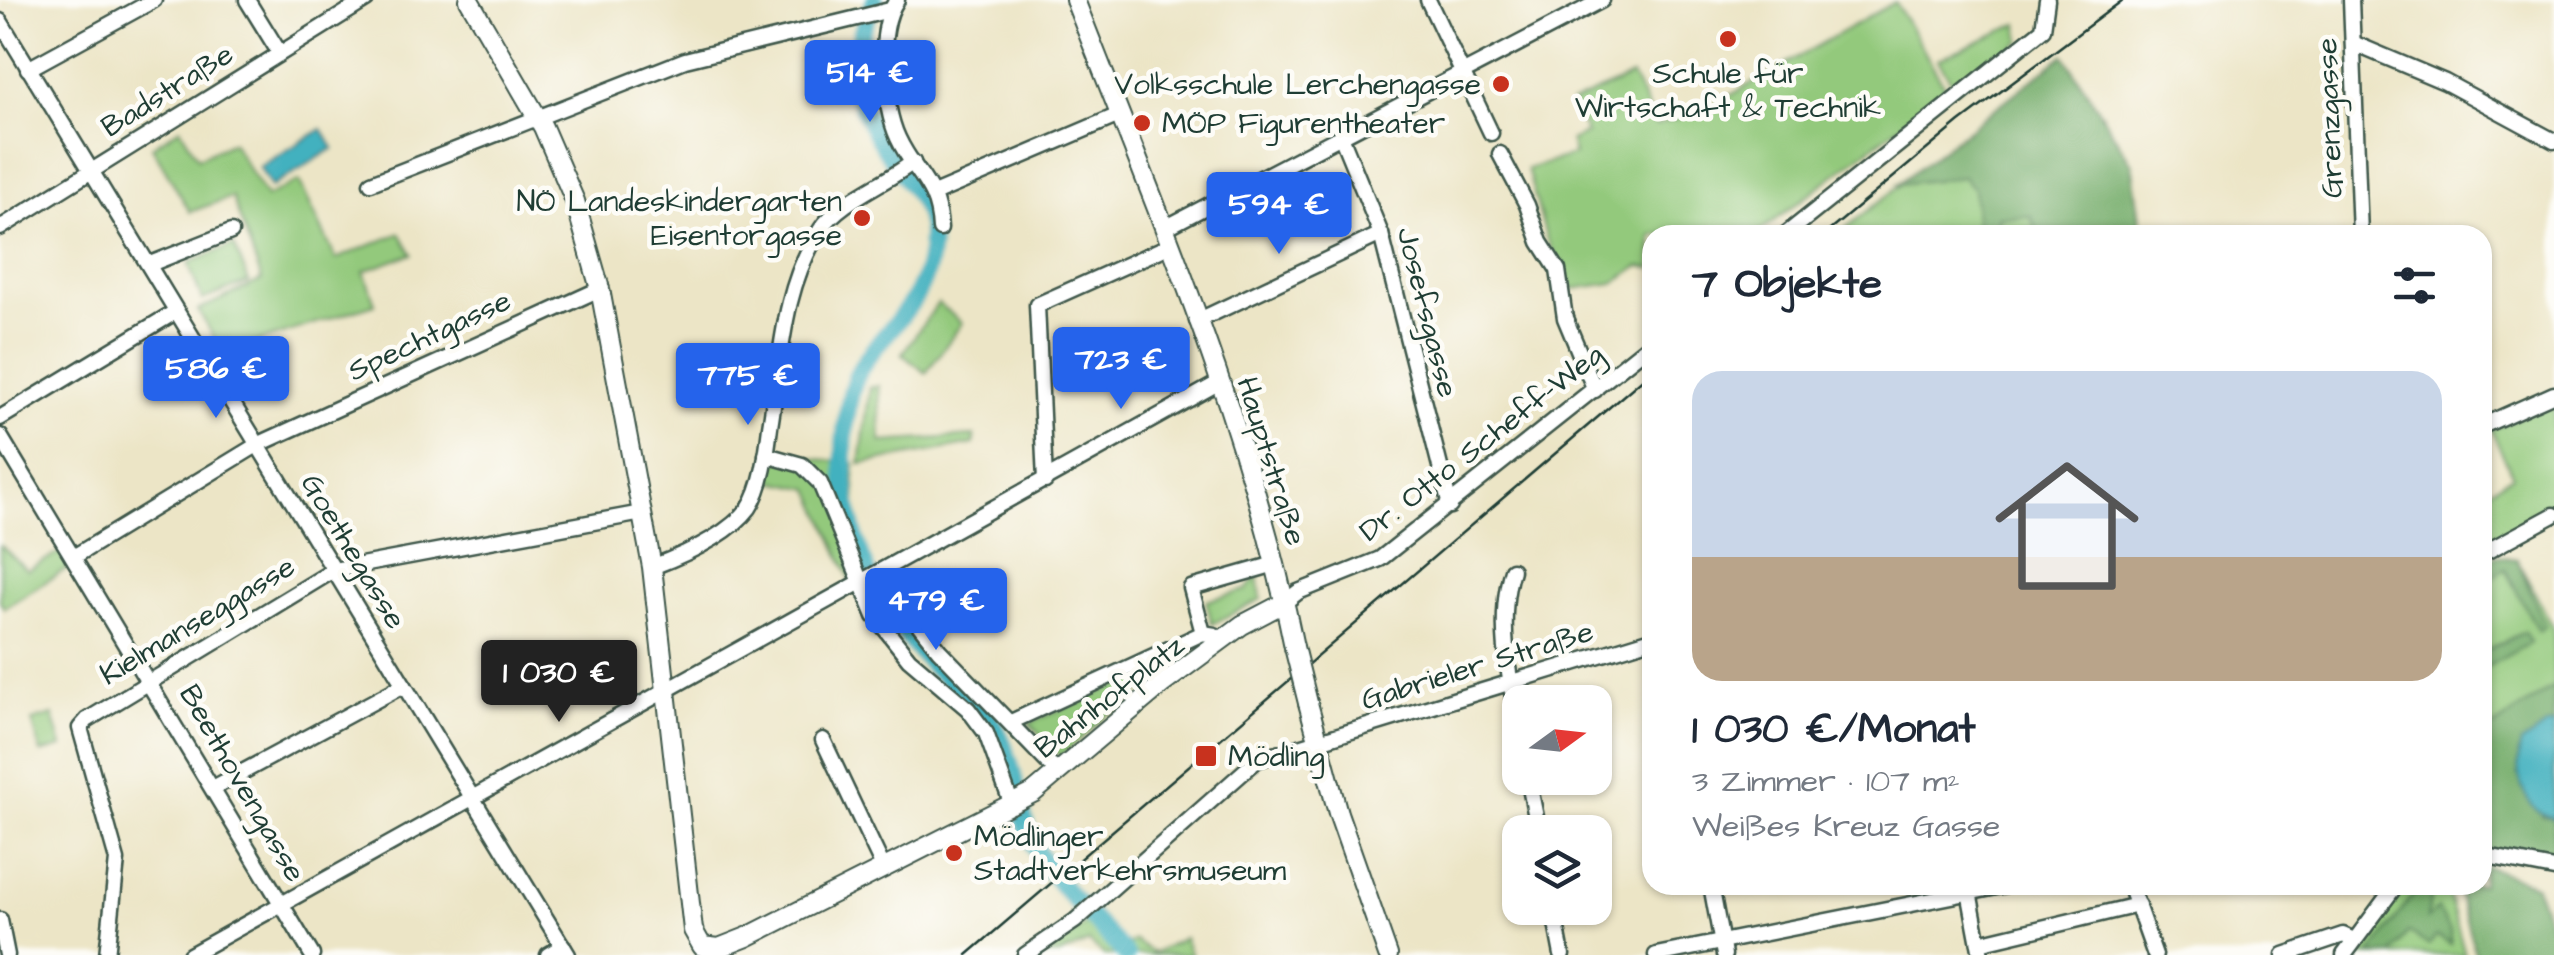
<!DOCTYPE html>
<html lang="de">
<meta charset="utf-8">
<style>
body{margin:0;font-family:"Architects Daughter",sans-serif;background:#f6f6f7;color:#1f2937;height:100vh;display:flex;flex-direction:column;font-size:38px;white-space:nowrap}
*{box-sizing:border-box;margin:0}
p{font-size:32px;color:#747a83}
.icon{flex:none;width:55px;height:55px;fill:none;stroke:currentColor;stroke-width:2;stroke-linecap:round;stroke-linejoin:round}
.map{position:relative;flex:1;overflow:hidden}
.side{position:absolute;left:1642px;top:225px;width:850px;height:670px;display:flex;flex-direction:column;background:#fff;border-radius:30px;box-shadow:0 2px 8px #0004}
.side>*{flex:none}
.needle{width:65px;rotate:75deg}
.tools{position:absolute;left:1502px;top:685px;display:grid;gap:20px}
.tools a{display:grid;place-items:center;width:110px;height:110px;border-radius:20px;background:#fff;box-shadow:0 2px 8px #0004;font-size:50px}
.price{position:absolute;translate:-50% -85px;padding:0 22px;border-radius:10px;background:#2563eb;color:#fff;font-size:32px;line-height:65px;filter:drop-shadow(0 2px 5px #0008)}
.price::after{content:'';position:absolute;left:50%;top:60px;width:30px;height:22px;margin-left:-15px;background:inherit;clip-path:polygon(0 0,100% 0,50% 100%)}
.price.active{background:#222;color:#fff}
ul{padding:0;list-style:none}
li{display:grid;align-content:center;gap:20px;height:530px;padding:0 50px}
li+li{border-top:2px solid #e0e1e3}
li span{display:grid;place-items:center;height:310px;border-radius:30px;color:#555}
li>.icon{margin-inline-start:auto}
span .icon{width:180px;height:180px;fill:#fffc;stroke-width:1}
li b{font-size:42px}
h2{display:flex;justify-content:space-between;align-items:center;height:120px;padding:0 50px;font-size:42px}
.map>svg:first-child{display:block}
</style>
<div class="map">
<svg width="2554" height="955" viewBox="0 0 2554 955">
<rect width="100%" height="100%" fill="#fdfcf7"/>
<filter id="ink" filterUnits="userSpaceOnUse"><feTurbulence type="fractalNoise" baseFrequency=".01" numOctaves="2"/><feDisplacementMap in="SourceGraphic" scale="20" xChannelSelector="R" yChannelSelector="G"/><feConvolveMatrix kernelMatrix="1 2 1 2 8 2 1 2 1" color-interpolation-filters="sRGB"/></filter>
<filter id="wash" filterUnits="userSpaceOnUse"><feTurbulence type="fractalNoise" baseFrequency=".0048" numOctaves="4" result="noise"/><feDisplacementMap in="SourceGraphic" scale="40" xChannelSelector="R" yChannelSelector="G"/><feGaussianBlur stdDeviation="2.25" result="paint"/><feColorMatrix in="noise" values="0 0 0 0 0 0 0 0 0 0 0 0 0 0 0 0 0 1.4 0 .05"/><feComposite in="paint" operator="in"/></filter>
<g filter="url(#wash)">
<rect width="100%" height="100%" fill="#ece5c6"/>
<g fill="#93c97c" stroke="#598358" stroke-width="2.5">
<path d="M1895,2l52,88 -192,145h-103v33l-12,-2 -27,17 -40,6 -26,-49 -20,-71 47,-14 -3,-14 15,-7 -14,-31 60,-27 24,49 50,-16z"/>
<path d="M2018,24l3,17 -65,49 -18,-31z"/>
<path d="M2064,55l68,109 10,71h-295l-1,-7z"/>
<path d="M180,128l18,30 34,-16 34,55 33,-16 37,78 64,-26 12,21 -48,17 11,33 -152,49 -25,-43 64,-30 -30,-83 -42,15 -38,-65z"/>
<path d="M234,245l15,37 -47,18 -14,-37z"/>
<path d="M938,303l24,20 -36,50 -24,-19z"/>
<path d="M879,386l2,56 93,-6v8l-114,20 10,-77z"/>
<path d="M2554,400v109l-71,40v-56l30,-17 -22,-46z"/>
<path d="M773,454l81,9 2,48 13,55 -19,13 -39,-90 -43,-9z"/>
<path d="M0,545l27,25 39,-21 8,15 -70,44 -4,-7z"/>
<path d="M2517,559l37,70v57l-60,41 -11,1v-59l47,-27 -6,-10 -41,20v-69l22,-15 33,62 6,-4z"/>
<path d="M1258,574l3,25 -49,25 -6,-23 40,-11z"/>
<path d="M1171,661l2,5 -35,27 -3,-2 -75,66 -31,-34z"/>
<path d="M53,715l9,32 -21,6 -9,-32z"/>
<path d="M2401,885h26l-18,28 23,-28h14l19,70h-113z"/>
<path d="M1094,917l30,29 11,-6 18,13 31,-15 7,17h-87l-15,-13 -30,13h-14z"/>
</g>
<g fill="#76ad6c" stroke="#4a7550" stroke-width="2.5">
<path d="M2064,55l68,109 10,71h-105l-6,-19 -33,1v18h-21l-3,-46 -11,-12 -65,7z"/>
<path d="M2495,556l22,3 28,67 -7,5 -33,-62 -22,14v-21z"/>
<path d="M2524,632l6,11 -47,26v-17z"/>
<path d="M2554,686v39h-6l-6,91 12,2v45l-71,-14 -1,-121 12,-1z"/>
<path d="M2483,865l52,20 19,51v19h-78l-20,-70h26z"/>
<path d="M2420,885l11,9 -4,24 11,-9 12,21 1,14 -15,-8 -7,9 -21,-12 -16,22h-22z"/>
</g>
<g fill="#43b1bf" stroke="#31777a" stroke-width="2.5">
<path d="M322,129l12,19 -63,39 -12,-20z"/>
<path d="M2548,725h6v93c-32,-7 -41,-47 -33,-75z"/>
</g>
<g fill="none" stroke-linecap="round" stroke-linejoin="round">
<path stroke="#43b1bf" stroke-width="18" d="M875,0c-39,78 -15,116 32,180 12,16 24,33 24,54 1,83 -67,100 -80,159 -22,102 8,198 81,272 21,21 49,37 64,64 21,37 21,85 41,122 21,38 61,71 89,104"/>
</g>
</g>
<g filter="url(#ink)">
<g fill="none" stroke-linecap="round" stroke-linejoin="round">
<g stroke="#3e564a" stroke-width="19">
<g id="minor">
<path d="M247,0l32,52"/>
<path d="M897,0c-21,29 -14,106 1,138 17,37 40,46 42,91"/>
<path d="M1428,0l63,133"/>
<path d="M2351,0l9,235"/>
<path d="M0,21l568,934"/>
<path d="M2355,44l90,38 109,59"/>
<path d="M28,69l126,-69"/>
<path d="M1341,136l40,98 69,272"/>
<path d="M1500,154l27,51 13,37 18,28 7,48 30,72"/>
<path d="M371,183l314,-123 205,-50"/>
<path d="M936,193l183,-78"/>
<path d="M0,228l366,-228"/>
<path d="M1165,228l437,-228"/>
<path d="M1785,235l258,-206 4,-29"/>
<path d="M150,264l81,-32"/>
<path d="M1197,321l184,-87"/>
<path d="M0,418l175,-106"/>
<path d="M2482,426l72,-32"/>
<path d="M0,436l312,519"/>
<path d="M766,455l36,10 18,18 55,133 34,43 59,50 18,24 26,72"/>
<path d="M1045,481l-8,-176 134,-60"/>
<path d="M2482,554l72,-39"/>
<path d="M75,556l182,-111 343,-156"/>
<path d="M652,567c32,-12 76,-31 97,-59 14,-21 18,-56 21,-81 11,-67 12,-140 51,-198 19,-29 64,-45 92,-67"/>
<path d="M1512,570c-16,50 -2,113 8,164"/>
<path d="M878,573l61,77 118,122"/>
<path d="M1284,603l14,-11 82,-33 272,-216"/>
<path d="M1203,633l-12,-45 84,-24"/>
<path d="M1013,721l190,-88 12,2 5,7"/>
<path d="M823,740l61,129"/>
<path d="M1528,778l11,54"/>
<path d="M213,788l191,-103"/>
<path d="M2482,855l72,14"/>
<path d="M1711,885l13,70"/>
<path d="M2130,885l25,70"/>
<path d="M1968,886l13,69"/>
<path d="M1553,908l9,47"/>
<path d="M0,920l7,35"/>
<path d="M1979,943l159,-38"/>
<path d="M107,955l10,-95 -37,-132 7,-8 247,-150 308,-57"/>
<path d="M190,955l1030,-573"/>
<path d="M548,955l15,-9"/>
<path d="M1025,955l50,-34 182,-161 395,-121"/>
<path d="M1656,955l351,-70"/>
<path d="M2284,955l59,-20 11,5"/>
<path d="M2344,955l52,-70"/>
</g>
</g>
<g stroke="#3e564a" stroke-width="22">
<g id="major">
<path d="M469,0l74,127 32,74 25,88 52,278 41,363 9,16 17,2 28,-11 286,-144 128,-108 81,-60 42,-22"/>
<path d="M1075,0c82,211 174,424 219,647"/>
<path d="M1308,703l30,110 50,142"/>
</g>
</g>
<use href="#minor" stroke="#fff" stroke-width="14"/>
<use href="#major" stroke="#fff" stroke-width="18"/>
<g stroke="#1f3d34" stroke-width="2.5">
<path d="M1824,235l136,-113 163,-122"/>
<path d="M967,955l685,-584"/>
</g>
<g stroke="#3e564a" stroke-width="22" stroke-linecap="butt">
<path id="major-bridge" d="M1294,647l14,56"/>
</g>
<use href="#major-bridge" stroke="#fff" stroke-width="18"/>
</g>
</g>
<g fill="#c8321e" stroke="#fdfcf7" stroke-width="4">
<circle cx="1728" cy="39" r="10"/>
<circle cx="1501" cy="84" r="10"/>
<circle cx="1142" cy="123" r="10"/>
<circle cx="862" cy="218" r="10"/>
<rect x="1194" y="744" width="24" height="24" rx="5"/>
<circle cx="954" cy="853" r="10"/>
</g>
<g text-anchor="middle" stroke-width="9" stroke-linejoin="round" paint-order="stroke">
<g font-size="30" fill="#1f3d34" stroke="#fdfcf7" text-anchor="start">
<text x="1728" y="83" text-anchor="middle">Schule für<tspan x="1728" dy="34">Wirtschaft &amp; Technik</tspan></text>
<text x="1481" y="94" text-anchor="end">Volksschule Lerchengasse</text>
<text x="1162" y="133">MÖP Figurentheater</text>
<text x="842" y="211" text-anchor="end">NÖ Landeskindergarten<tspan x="842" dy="34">Eisentorgasse</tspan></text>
<text x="1228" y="766">Mödling</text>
<text x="974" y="846">Mödlinger<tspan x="974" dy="34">Stadtverkehrsmuseum</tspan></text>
</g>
<g font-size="30" fill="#1f3d34" stroke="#fdfcf7">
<text transform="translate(167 90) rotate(-32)" y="10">Badstraße</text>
<text transform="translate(2329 118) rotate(-92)" y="10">Grenzgasse</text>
<text transform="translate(1428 312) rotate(76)" y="10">Josefsgasse</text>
<text transform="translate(429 335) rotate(-25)" y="10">Spechtgasse</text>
<text transform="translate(1481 442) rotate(-38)" y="10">Dr. Otto Scheff-Weg</text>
<text transform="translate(1272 461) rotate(73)" y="10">Hauptstraße</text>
<text transform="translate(354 551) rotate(59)" y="10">Goethegasse</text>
<text transform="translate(197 620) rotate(-31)" y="10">Kielmanseggasse</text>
<text transform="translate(1477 665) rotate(-17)" y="10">Gabrieler Straße</text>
<text transform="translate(1109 696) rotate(-38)" y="10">Bahnhofplatz</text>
<text transform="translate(243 783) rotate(60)" y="10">Beethovengasse</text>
</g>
</g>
</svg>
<div class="tools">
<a><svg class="needle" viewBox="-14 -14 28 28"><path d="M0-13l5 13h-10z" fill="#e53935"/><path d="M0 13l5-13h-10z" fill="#747a83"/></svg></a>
<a><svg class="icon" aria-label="layers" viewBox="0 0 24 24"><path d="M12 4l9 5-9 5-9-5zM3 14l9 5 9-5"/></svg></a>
</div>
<b class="price" style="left:870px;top:125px">514 €</b>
<b class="price" style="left:1279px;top:257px">594 €</b>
<b class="price" style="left:1121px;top:412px">723 €</b>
<b class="price" style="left:216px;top:421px">586 €</b>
<b class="price" style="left:748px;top:428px">775 €</b>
<b class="price" style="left:936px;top:653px">479 €</b>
<b class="price active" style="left:559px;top:725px">1 030 €</b>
<section class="side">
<h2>7 Objekte<svg class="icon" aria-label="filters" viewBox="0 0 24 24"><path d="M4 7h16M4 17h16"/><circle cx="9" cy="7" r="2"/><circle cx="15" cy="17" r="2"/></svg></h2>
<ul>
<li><span style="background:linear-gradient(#c9d6e8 60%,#b9a48a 0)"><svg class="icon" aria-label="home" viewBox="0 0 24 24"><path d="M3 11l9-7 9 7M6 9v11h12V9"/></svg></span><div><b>1 030 €/Monat</b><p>3 Zimmer · 107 m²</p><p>Weißes Kreuz Gasse</p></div></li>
</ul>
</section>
</div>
